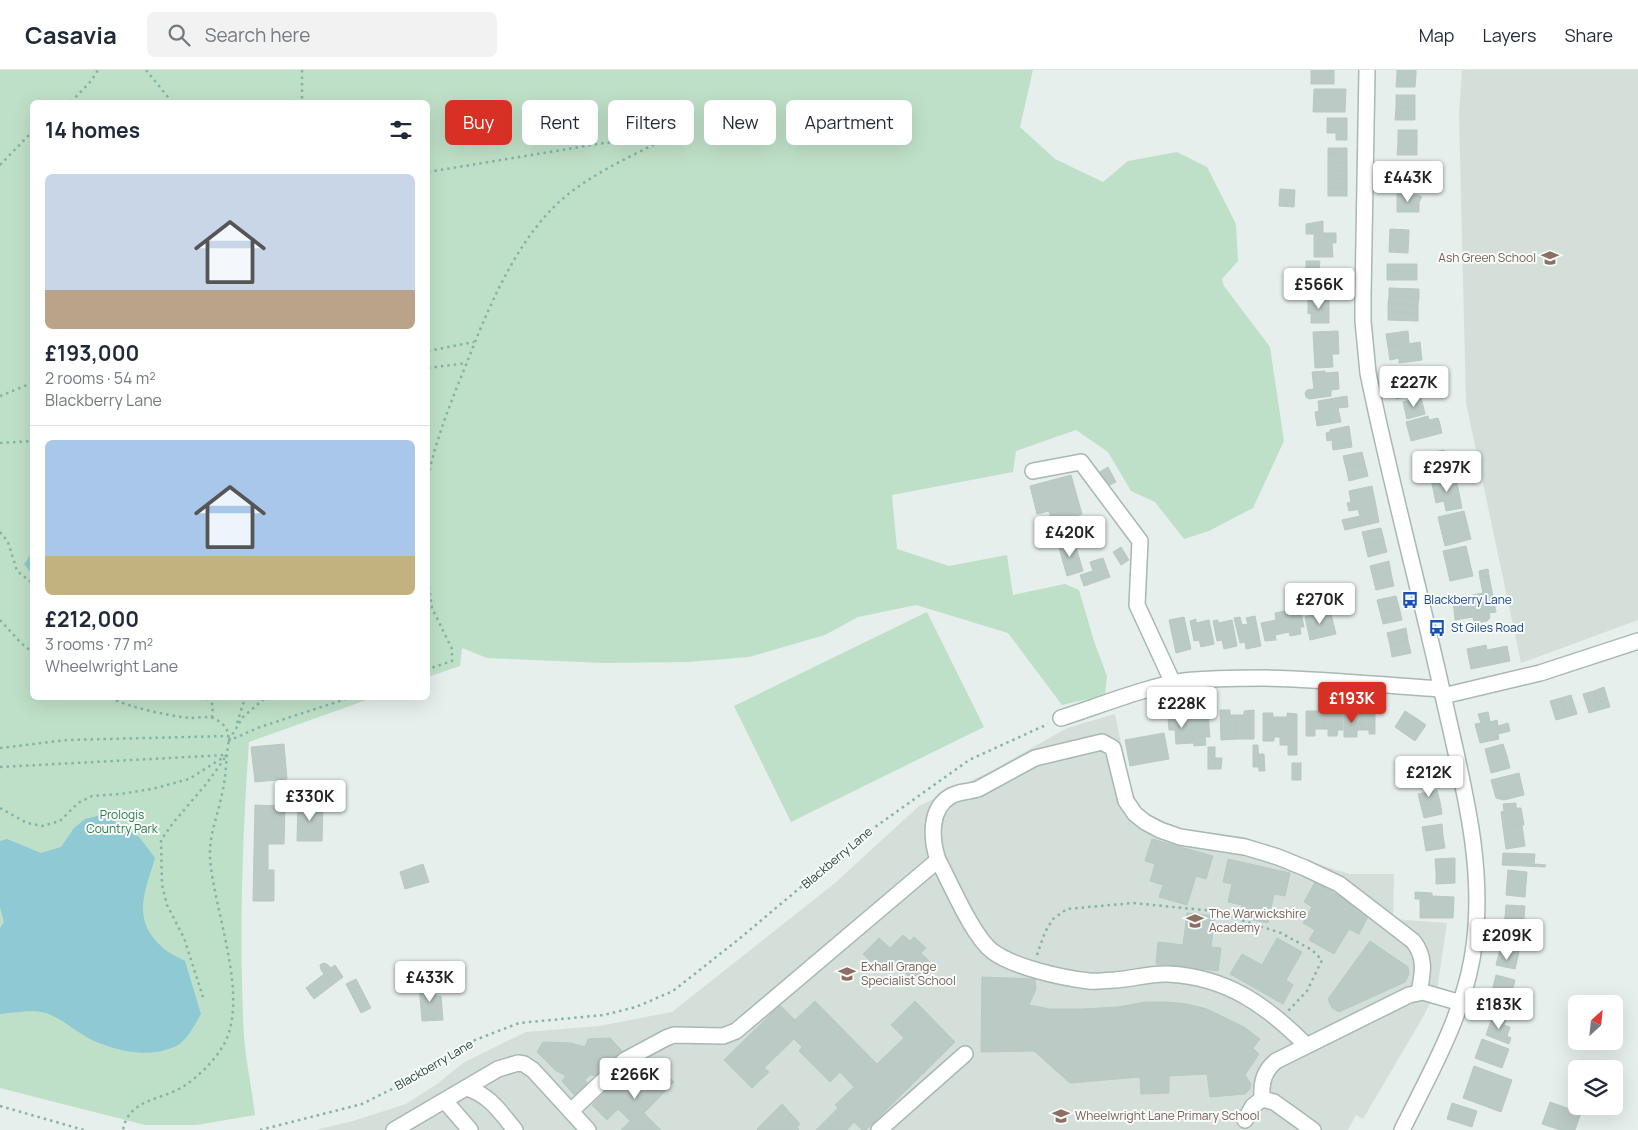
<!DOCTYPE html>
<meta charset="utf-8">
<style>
body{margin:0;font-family:Manrope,sans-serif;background:#f2f2f3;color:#1f2937;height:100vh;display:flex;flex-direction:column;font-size:19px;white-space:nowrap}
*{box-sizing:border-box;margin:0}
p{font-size:16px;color:#747a83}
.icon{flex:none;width:28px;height:28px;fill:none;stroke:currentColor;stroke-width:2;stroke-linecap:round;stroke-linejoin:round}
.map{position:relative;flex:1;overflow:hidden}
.sheet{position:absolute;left:30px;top:30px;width:400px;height:600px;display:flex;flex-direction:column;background:#fff;border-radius:8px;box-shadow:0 5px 20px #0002}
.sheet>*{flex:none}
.guide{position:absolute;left:445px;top:30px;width:475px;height:45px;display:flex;gap:10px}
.needle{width:32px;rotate:27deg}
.fabs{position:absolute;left:1568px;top:925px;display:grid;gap:10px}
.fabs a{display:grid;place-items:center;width:55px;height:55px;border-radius:8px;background:#fff;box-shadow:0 5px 20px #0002;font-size:25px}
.price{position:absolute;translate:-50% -42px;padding:0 11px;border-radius:5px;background:#fff;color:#222;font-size:16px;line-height:32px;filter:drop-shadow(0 1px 2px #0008)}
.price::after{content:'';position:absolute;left:50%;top:30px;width:15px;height:11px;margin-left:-8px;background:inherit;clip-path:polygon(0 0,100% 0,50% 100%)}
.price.on{background:#d93025;color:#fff}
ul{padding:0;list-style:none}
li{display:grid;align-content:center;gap:10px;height:265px;padding:0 15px}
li+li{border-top:1px solid #e0e1e3}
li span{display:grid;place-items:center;height:155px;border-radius:8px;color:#555}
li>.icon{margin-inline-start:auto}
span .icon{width:90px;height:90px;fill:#fffc;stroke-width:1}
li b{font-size:21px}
h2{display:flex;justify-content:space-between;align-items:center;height:60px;padding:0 15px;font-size:21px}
.pill{padding:0 18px;border-radius:8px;background:#fff;box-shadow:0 5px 20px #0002;font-size:18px;line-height:45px}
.pill.on{background:#d93025;color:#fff}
header{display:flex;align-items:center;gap:30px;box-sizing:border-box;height:70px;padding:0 25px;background:#fff;border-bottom:1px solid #e0e1e3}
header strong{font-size:24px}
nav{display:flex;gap:28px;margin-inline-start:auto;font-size:18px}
.search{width:350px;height:45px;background:#f2f2f3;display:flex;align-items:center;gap:12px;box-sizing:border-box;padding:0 18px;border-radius:8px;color:#747a83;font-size:19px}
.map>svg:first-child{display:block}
</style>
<header>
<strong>Casavia</strong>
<div class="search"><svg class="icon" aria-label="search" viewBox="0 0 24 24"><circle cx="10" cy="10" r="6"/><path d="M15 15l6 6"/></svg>Search here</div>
<nav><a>Map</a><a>Layers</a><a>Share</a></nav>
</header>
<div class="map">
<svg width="1638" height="1060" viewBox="0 0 1638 1060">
<rect width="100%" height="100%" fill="#e6efeb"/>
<g fill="#d4dfda">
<path d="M1462,0h176v550l-117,43 -55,-260 -7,-289z"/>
<path d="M1115,644l16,76 13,23 39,16 62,8 75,28 30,9h44l-1,45 54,4 -10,67 -14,27 -60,102 -7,-4 -8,15h-1033l38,-9 53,-17 31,-20 26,-21 63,-31 73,-6 73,-14 163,-129 84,-77 74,-36 74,-42z"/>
</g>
<g fill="#bfe0c8">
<path d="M0,0h1033l-13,57 35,32 48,23 25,-21 49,-9 30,15 29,57 2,37 -16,18 2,7 46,61 14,94 -31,67 -44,23 -25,8 -29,-37 -24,-11 -23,-39 -32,-22 -60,21 -3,21 -121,23 5,54 52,17 58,-11 6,40 52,-11 14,6 15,51 13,35 -2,19 -43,10 -54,-72 -92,-28 -58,12 -33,18 -76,22 -61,5 -82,1 -119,-5 -25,-10 -2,18 -32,11v-575h-396v596h340l-123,44c-7,98 -10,196 -5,294 2,26 8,53 11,79l-58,10h-52l-145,-37z"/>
<path d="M927,542l57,115 -193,95 -57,-116z"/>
</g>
<g fill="#8ec9d4">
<path d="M32,483v21l-8,-10z"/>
<path d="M101,745l17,8 22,15 15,20c-10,33 -24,62 7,89 6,6 16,10 23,14l16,53c-6,10 -13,25 -23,31 -27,14 -59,7 -86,-5 -16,-8 -29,-21 -46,-27 -11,-4 -34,0 -46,1v-86l4,-6 -4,-15v-66l7,-2 34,14 20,-6 13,-19 11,-9z"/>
</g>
<g fill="#bbcac4" stroke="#b8c9c2">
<rect x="1311" y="0" width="23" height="14"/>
<rect x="1397" y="0" width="19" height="4"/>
<path d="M1397,4h19l-1,13h-19z"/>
<path d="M1314,19h32l-1,23h-32z"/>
<path d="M1396,25h19v13l-19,-1z"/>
<path d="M1396,37l19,1v12h-20z"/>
<path d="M1327,48h20v22h-11v-7h-9z"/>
<rect x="1398" y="60" width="19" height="12"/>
<path d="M1398,72h19v13h-20z"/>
<path d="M1328,78h19v7l-19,-1z"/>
<path d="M1328,84l19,1v8h-19z"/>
<rect x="1328" y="93" width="19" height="8"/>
<path d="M1397,93l19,1v12l-19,-1z"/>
<rect x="1328" y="101" width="19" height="8"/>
<path d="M1397,105l19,1v13l-20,-1z"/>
<rect x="1328" y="109" width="19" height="9"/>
<rect x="1328" y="118" width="19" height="8"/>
<path d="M1280,119l15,1 -1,17 -15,-1z"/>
<path d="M1397,124l21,1 4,2 -3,5v10h-22z"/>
<path d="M1323,151v12h13v10h-4l1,14h-19v-23h-8v-10z"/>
<path d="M1390,159l19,1 -1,23 -19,-1z"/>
<path d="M1306,191h14l-1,10 10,1v12h-7v8h-16z"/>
<path d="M1387,194h30v8l-30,-1z"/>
<path d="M1387,201l30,1v8h-30z"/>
<path d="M1389,218l30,1v8l-30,-1z"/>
<path d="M1389,226l30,1 -1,8 -30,-1z"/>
<path d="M1308,228h21v25h-18v-10l-3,1z"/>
<path d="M1388,234l30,1v8l-30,-1z"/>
<path d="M1388,242l30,1v8l-30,-1z"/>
<path d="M1338,261l1,23h-7l1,13 -18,1 -2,-36z"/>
<path d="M1408,261l1,12 -21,4 -2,-13z"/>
<path d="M1420,272l2,18 -23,3v-5l-9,2 -2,-13z"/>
<path d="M1325,301v2l13,-1 1,17 -8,1v6l-22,3 -3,-2 -1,-4 2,-3 7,-1 -2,-17z"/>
<path d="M1409,303l5,22 -18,4 -5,-22z"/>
<path d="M1347,326l1,11 -10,1 3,14 -24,4 -2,-14 4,-1 -1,-10z"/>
<path d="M1421,327l4,17 -18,5 -4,-17z"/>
<path d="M1428,346l1,4 9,-2 2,6 -31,9 -3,-11z"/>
<path d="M1440,354l2,9 -31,8 -2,-8z"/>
<path d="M1349,356l3,21 -19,3 -1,-10 -5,1 -1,-8 4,-1v-2z"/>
<path d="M1444,380l4,22 -19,4 -2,-7 -10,2 -3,-15z"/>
<path d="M1362,382l3,12 -19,4 -3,-12z"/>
<path d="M1365,394l3,12 -19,5 -3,-13z"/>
<path d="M1108,397l8,15 -11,5 -7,-14z"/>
<path d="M1071,405l11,39 -14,4 6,22 -16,4 -9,-33 -12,3 -7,-28z"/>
<path d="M1450,405l2,10 5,-2 5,25 -16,3 -2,-10 -8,2 -5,-24z"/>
<path d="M1372,416l4,20 -27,5 -2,-8 4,-1 -2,-11z"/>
<path d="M1376,436l3,16 -34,8 -3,-10 18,-4 -2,-6z"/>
<path d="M1464,441l7,28 -26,7 -7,-29z"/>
<path d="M1381,458l3,12 -19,4 -3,-12z"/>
<path d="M1074,470l9,31 -16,5 -9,-32z"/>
<path d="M1384,470l3,12 -19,5 -3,-13z"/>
<path d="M1466,476l7,30 -23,5 -7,-30z"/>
<path d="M1121,477l8,13 -8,5 -8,-13z"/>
<path d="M1103,488l7,19 -26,9 -4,-11 13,-4 -3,-9z"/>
<path d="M1389,491l2,12 -18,5 -3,-12z"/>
<path d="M1488,499l1,7 -9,2 -1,-7z"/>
<path d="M1391,503l3,13 -18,4 -3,-12z"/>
<path d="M1489,506l7,36 -7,1 1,5 -3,3 -10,2 -3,-1 -1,-5 -18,3 -2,-21 30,-6 -3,-15z"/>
<path d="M1396,526l3,11 -19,5 -3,-12z"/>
<path d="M1399,537l3,13 -19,4 -3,-12z"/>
<path d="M1300,538l4,19h-4l1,7 -11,2 -1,-4 -14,3 1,5 -11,1 -4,-18 15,-3 -1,-7z"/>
<path d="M1330,540l6,24 -26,6 -5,-23z"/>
<path d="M1255,546l6,30 -15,3 -1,-7 -5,1 -6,-25 6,-1 2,8 6,-1 -2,-6z"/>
<path d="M1184,547l7,32 -15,4 -7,-33z"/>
<path d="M1196,549v4l13,-3 5,24 -13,3 -2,-7 -5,1 -4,-20z"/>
<path d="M1218,550v3l14,-3 5,26 -13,3 -2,-9 -5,1 -4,-20z"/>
<path d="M1406,558l2,13 -18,4 -3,-12z"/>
<path d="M1408,571l3,12 -19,4 -2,-12z"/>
<path d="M1486,575l1,5 20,-4 3,15 -39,8 -4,-20z"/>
<path d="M1604,617l6,20 -11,3 -5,-19z"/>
<path d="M1594,621l5,19 -10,3 -6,-19z"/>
<path d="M1571,625l6,19 -10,3 -6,-19z"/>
<path d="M1561,628l6,19 -11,3 -6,-19z"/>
<path d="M1220,640h10v5h6l1,24 -16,1z"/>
<path d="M1254,640v29h-17l-1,-24h8v-4z"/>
<path d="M1306,641h18v18h-9v7h-9z"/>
<path d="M1324,641h19v19h-5l-1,6h-9v-7h-4z"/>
<path d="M1361,641h14v23h-6v-4h-7z"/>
<path d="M1361,641l1,19h-5v7h-13v-25z"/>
<path d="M1405,641l11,7 -11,16 -10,-7z"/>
<path d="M1488,642l2,10 7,-2 1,6 10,-3 2,8 -12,3 1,5 -19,4 -5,-19 6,-1 -3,-9z"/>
<path d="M1208,643l2,24h-5l1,8 -12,1 -4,-31z"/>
<path d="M1263,643h10v4h7v20h-6v4h-11z"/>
<path d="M1287,643l10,1v41h-9v-10h-8v-28h7z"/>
<path d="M1190,645l3,28 -17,1 -1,-14h-6l-1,-13z"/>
<path d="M1416,648l10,7 -11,16 -10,-7z"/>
<path d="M1164,663l5,26 -39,7 -5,-26z"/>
<path d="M284,674l3,35 -32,3 -4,-35z"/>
<path d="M1503,674l4,12 -19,5 -3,-12z"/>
<path d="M1253,675h5l1,22h-6z"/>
<rect x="1208" y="677" width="7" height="22"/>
<path d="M1258,684h6l1,17h-6z"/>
<path d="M1507,686l3,12 -19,5 -3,-12z"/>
<path d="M1432,687l2,12 -18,5 -3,-12z"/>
<path d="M1215,688h7l-1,11h-6z"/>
<rect x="1292" y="693" width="9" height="17"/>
<path d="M1434,699l3,13 -19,4 -2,-12z"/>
<path d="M1519,703l5,22 -20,5 -8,-2 -5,-18z"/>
<path d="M1437,720l3,12 -19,4 -3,-12z"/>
<path d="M1440,732l2,12 -18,4 -3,-12z"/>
<path d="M1516,733v5h5l3,17 -21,2 -2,-15 3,-1 -1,-7z"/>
<path d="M298,734h25l-1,37h-25z"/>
<path d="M255,735l30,1 -1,38h-16v26h6v31h-21z"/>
<path d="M1442,754l1,12 -19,3 -2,-12z"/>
<path d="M1522,755l3,21 -19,3 -3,-22z"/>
<path d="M1443,766l2,12 -19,3 -2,-12z"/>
<path d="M1152,769l61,17 -7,23 -10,-3 -9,29 -28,-8 4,-12 -13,-4 5,-17 -10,-3z"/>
<path d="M1503,783l32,1 -1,10 12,1 -1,2 -43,-2z"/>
<path d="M1455,788v13h-19l-1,-12z"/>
<path d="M1228,789l62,14 -5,23 -11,-2 -6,29 -29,-6 3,-12 -14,-3 4,-18 -9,-2z"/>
<path d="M423,794l6,18 -24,7 -5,-17z"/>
<path d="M1508,800l19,2 -1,12 -19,-2z"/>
<path d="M1436,801h19v12l-19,1z"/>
<path d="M1315,812l55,31 -11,21 -10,-5 -15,25 -25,-14 6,-10 -12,-7 9,-16 -8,-5z"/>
<path d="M1507,812l19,2 -1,13 -19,-2z"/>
<path d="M1415,822l17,1v3l22,1 -1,21h-33v-19h-5z"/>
<path d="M1506,835l19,1 -1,12 -19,-1z"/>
<path d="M1187,843l28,3 -4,31 10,1 -3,23 -62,-7 2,-22 25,3z"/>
<path d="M1505,847l19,1 -1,13 -19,-2z"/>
<path d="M903,865l7,6 4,-4 12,11 -5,5 10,10 -18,18 -20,-21 -12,12 -18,-18 16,-16 11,10z"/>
<path d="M1277,868l25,14 -16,28 7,5 -10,19 -53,-30 12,-20 20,11z"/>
<path d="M1370,871l38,26 1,7 -4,8 -66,30 -7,-4 -4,-9z"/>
<path d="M1502,871l18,4 -2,12 -19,-4z"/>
<path d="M1499,883l19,4 -3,12 -19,-4z"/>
<path d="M323,893l4,1 4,4 4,-3 8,12 -29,22 -8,-11 18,-14 -3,-4 -1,-5z"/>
<path d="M1496,905l19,5 -3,12 -19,-5z"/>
<path d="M982,907l53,2 1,10 -7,16 21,4h33l35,-2 27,-5h22l20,2 20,5 37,18 16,12 -7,9 6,6 -14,21 6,9 -1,5 -5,5 -35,3 -3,-23 -38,2v17l-28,1 -1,-17 -70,6 -36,-32 -53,1z"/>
<path d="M356,909l15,29 -10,5 -15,-29z"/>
<path d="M435,913l1,13h5l2,24 -21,1 -3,-37z"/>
<path d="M1493,917l19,5 -3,12 -18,-4z"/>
<path d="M815,931l62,63 27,-26 -13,-13 24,-24 40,41 -89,88h-4l-8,-8 -7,8h-31l22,-22 -3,-3 19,-18 -14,-15 -10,10 -31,-31 3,-4 -8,-8 -30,29 5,4 -17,16 -28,-28 56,-55 15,15z"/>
<path d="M1493,945l13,5 -2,5 6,2 -3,9 4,2 -2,6 -23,-9z"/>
<path d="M610,968l13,14 -25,24 -8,-1 -5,5 4,5 -13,12 -14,-16 4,-5 -11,-6 -18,-18 6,-10 28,1 14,4 3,-8z"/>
<path d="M1482,969l27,10 -7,19 -27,-10z"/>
<path d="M656,995l18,17 -30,31 17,17h-40l9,-9 -12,-12 -11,11 -15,-15 25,-26 13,13z"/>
<path d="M1474,996l38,14 -11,32 -38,-14z"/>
<path d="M1550,1032l31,11 -6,17h-15l-18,-6z"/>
<path d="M1452,1033l25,8 -5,16 -25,-8z"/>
<path d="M782,1034l18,20 -3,3 2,3h-41l-1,-1z"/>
</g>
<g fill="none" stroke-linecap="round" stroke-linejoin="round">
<g stroke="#a8b8b2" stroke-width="18">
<g id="minor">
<path d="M1367,0l-4,226v25l5,52c22,108 51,214 75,322 19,87 45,175 29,264 -11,61 -43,116 -70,171"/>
<path d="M1033,401l48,-9 59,79 -3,64 36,78"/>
<path d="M1443,626l97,-23 98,-32"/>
<path d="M1061,648c38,-12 84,-31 123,-37 27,-3 53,-3 80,-3 59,1 118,7 177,11"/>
<path d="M1306,975c-40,-40 -79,-68 -138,-71 -18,-1 -35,5 -53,6 -8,0 -18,2 -26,1 -27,-3 -76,-14 -97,-30 -20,-16 -41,-67 -54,-91 -7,-21 -9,-52 13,-64 8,-5 18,-4 27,-7l57,-31 67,-16 11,6 13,53 9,13 10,8 15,8 20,7 65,10 33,10 27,11 34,16 74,57c13,16 10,32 6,51"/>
<path d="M466,1018c23,6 35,25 49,42"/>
<path d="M1262,1029c-1,-17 2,-28 14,-38l133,-66 14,-3 38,11"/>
<path d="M1262,1029l12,3 39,28"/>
<path d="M445,1031l25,29"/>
<path d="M571,1041l54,-51 41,-22 8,-3 49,1 13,-5 202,-171"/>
<path d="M1245,1050l8,-14 9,-7"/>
<path d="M394,1060l104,-61 20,-6 6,1 9,6 55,60"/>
<path d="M879,1060l86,-76"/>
</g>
</g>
<g stroke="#86b3a5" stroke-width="2.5" stroke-dasharray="2.5 4" stroke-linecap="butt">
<path d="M146,0l26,32"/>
<path d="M302,0v32"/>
<path d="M71,32l20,-21 7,-11"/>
<path d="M0,95l32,-33"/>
<path d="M428,102l176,-29 31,-2 21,-4 1,6c-36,18 -81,39 -108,69 -38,41 -63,101 -83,153 -15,36 -29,72 -38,111"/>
<path d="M428,281l46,-9"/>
<path d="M428,298l39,-5"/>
<path d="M0,326l32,-13"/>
<path d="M0,373l32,-2"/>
<path d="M0,462l8,10 9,29 15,12"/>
<path d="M428,510l4,28 20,41v12l-24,8"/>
<path d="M0,550l21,23 11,9"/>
<path d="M110,628c23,10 54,17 80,20 7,0 16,-2 23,0 5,2 12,7 14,12 3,6 1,16 0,23 -1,15 -2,30 -6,45 -4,20 -12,38 -11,59 3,53 41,141 13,189 -9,15 -25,31 -39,40 -23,15 -55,12 -61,44"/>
<path d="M207,628l6,7 -1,13"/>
<path d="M237,653l8,-25"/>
<path d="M229,670l14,-23 22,-19"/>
<path d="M228,671l32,-14 89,-29"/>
<path d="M0,678l67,-8 161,-4"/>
<path d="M0,697l226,-12"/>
<path d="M0,738l27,15 15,3 18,-5 18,-18 14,-7 28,-2 32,-5 37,-10 38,-24 -20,28 -34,40 -12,17 1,45 5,20 17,33 19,59"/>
<path d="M1037,885l8,-23 8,-13 14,-10 66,-6 81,8 67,22 31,17 10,10 -15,31 -19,20"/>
<path d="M0,1036l84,24"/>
<path d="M260,1060l102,-26 62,-31 46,-31 49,-19 85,-8 32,-8 37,-16 66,-52 118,-99 112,-80 79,-36"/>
</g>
<use href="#minor" stroke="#fff" stroke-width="15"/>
</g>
<defs>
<g id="school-bare" transform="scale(1.35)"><path d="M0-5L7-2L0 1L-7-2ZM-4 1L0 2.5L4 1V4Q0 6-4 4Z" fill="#8d6e63" stroke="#f7fbf9" stroke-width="2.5" paint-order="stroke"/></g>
<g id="bus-bare" transform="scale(1.35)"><path d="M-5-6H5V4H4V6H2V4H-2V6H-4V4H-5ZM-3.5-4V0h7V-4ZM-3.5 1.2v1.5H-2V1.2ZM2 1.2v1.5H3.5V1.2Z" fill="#1a4fb4" stroke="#f7fbf9" stroke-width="2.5" paint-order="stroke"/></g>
</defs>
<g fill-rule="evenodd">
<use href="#school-bare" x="1550" y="188"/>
<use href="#bus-bare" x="1410" y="530"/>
<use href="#bus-bare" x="1437" y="558"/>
<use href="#school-bare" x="1195" y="851"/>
<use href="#school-bare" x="847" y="904"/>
<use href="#school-bare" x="1061" y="1046"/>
</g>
<g text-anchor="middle" stroke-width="4" stroke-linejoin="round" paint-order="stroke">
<g font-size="12" fill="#785e54" stroke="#f7fbf9" text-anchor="start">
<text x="1536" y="192" text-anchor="end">Ash Green School</text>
<text x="1209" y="848">The Warwickshire<tspan x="1209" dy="14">Academy</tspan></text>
<text x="861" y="901">Exhall Grange<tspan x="861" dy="14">Specialist School</tspan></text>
<text x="1075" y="1050">Wheelwright Lane Primary School</text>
</g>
<g font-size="12" fill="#164399" stroke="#f7fbf9" text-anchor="start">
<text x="1424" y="534">Blackberry Lane</text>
<text x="1451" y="562">St Giles Road</text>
</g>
<g font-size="12" fill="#2d7a4b" stroke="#f7fbf9">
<text x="122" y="749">Prologis<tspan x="122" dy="14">Country Park</tspan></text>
</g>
<g font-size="12" fill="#24423a" stroke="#f7fbf9">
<text transform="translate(837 788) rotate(-40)" y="4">Blackberry Lane</text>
<text transform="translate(434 995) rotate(-30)" y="4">Blackberry Lane</text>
</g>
</g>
</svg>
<div class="fabs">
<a><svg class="needle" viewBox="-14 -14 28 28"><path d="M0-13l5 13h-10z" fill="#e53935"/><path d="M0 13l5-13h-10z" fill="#747a83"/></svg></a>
<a><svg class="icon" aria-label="layers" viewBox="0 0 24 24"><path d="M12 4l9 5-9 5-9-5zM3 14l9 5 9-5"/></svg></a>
</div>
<b class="price" style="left:1408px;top:133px">£443K</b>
<b class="price" style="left:1319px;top:240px">£566K</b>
<b class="price" style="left:1414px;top:338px">£227K</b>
<b class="price" style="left:1447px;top:423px">£297K</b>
<b class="price" style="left:1070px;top:488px">£420K</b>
<b class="price" style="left:1320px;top:555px">£270K</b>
<b class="price on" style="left:1352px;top:654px">£193K</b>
<b class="price" style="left:1182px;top:659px">£228K</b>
<b class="price" style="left:1429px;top:728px">£212K</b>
<b class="price" style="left:310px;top:752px">£330K</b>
<b class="price" style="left:1507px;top:891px">£209K</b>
<b class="price" style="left:430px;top:933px">£433K</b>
<b class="price" style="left:1499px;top:960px">£183K</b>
<b class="price" style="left:635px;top:1030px">£266K</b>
<div class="guide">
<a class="pill on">Buy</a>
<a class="pill">Rent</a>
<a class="pill">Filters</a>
<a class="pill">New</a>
<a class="pill">Apartment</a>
</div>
<section class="sheet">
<h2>14 homes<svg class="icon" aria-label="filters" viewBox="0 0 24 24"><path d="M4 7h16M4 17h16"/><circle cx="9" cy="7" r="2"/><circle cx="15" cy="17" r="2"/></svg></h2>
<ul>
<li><span style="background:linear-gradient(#c9d6e8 75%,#b9a48a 0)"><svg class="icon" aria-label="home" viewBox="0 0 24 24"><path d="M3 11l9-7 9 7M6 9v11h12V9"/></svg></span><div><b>£193,000</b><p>2 rooms · 54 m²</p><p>Blackberry Lane</p></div></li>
<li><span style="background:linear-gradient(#a9c7e8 75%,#c2b280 0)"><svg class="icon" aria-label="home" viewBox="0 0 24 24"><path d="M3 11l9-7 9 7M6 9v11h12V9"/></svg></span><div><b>£212,000</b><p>3 rooms · 77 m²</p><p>Wheelwright Lane</p></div></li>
</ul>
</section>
</div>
